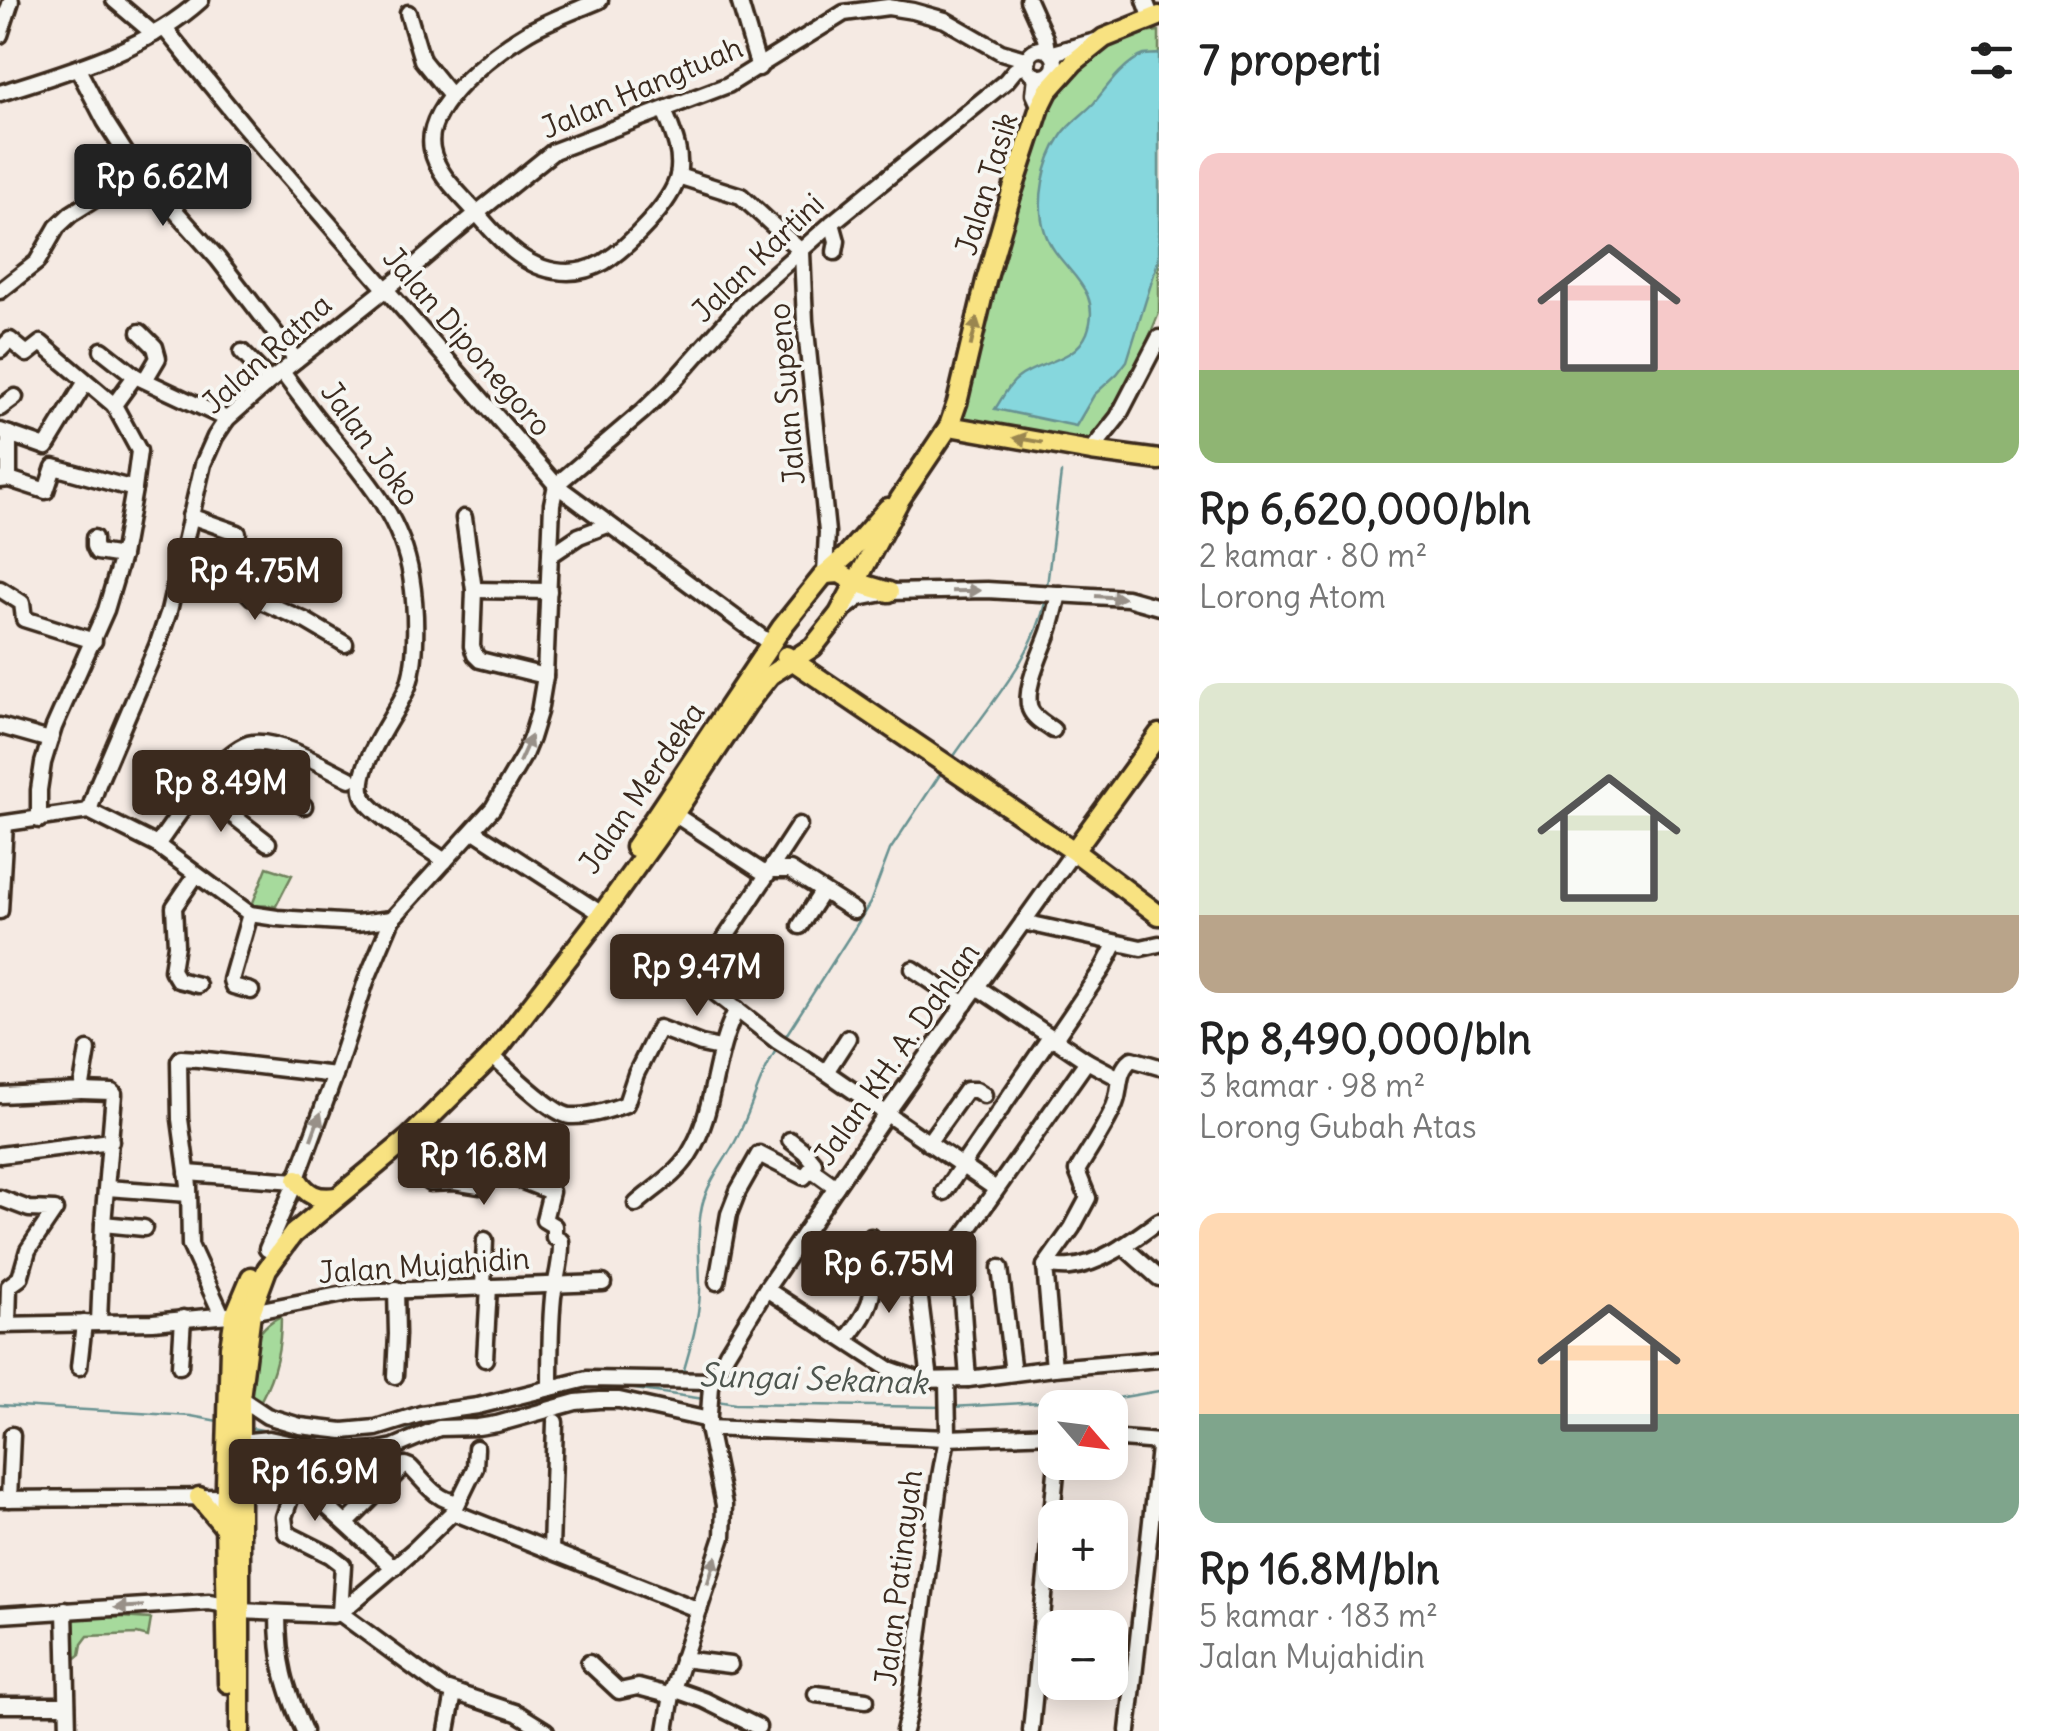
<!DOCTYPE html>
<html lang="id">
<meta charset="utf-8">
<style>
body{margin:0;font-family:Delius,sans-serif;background:#f6f6f6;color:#222;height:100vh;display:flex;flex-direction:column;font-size:38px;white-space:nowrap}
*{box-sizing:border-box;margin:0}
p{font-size:32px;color:#767676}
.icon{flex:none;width:55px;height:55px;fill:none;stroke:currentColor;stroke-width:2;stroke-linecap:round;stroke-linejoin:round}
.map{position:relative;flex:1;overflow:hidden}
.panel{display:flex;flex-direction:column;background:#fff;width:900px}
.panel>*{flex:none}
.needle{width:65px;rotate:118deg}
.buttons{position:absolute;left:1038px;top:1390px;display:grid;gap:20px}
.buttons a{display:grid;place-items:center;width:90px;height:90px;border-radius:20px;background:#fff;box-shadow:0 5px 25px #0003;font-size:50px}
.price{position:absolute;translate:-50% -85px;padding:0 22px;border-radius:10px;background:#3b2a1e;color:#fff;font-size:32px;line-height:65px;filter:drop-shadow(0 2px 5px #0008)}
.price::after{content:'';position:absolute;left:50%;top:60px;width:30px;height:22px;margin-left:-15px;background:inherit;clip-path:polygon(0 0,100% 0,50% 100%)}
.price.current{background:#222;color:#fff}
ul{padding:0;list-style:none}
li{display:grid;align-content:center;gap:20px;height:530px;padding:0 40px}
li span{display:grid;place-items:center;height:310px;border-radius:20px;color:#555}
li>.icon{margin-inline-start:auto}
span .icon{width:180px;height:180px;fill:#fffc;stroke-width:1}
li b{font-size:42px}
h2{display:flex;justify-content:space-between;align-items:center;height:120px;padding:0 40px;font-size:42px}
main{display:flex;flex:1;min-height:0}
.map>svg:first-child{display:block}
</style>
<main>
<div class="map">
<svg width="1159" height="1731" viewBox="0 0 1159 1731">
<rect width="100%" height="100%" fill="#f5eae3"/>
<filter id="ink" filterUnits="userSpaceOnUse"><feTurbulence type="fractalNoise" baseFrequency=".01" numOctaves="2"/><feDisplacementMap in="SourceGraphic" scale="20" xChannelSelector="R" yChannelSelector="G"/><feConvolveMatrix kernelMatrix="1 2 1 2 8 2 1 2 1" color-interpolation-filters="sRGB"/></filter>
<g filter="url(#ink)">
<g fill="#a6da9c" stroke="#70825d" stroke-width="2.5">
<path d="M1159,31v282l-37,90 -24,33 -20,9 -121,-22c18,-75 38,-149 60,-223 13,-42 21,-86 48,-121 21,-27 61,-45 94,-48z"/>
<path d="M267,867l25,8 -16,31 -24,-1z"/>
<path d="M281,1316c0,30 -5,56 -20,84l-12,-7c2,-33 -2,-61 32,-77z"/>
<path d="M120,1617l31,2 -3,18 -11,-3 -49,2 -6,8 -2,11 -4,3 -8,-3 3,-37z"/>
</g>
<path fill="#86d7dd" stroke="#689291" stroke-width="2.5" d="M1159,54v204l-32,103 -10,13 -23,21 -18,31 -81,-17c7,-10 13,-24 23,-31 21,-17 57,-16 69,-45 18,-48 -30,-63 -42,-101 -10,-29 -1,-71 16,-96 8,-13 23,-22 33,-33 12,-15 30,-41 50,-48 4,-1 10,0 15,-1z"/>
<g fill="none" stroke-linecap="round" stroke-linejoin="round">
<g stroke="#689291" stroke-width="2.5">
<path d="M1047,586l14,-113"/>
<path d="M954,756c34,-50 79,-96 92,-157"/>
<path d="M785,1037l71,-111 14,-23 20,-53 51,-77"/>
<path d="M683,1373c8,-27 16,-54 17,-82 0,-28 -4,-57 2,-85 6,-26 23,-44 35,-68 15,-29 22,-62 41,-91"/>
<path d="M717,1401l18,3 208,3"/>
<path d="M0,1405l191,11 27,5"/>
<path d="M951,1407l167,-9 41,-7"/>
<path d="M451,1421l40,-4 67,-20 63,-10 83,12"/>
<path d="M246,1427l95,18"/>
<path d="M391,1440l28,-16 14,-1"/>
</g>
<g stroke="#3b2a1e" stroke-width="21">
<g id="minor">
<path d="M114,0l40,34"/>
<path d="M600,0c-23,10 -48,19 -70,31 -34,20 -107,74 -98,118 5,27 31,47 48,68 23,27 49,55 88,55 13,0 25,-4 36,-10 24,-15 68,-59 74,-86 5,-23 -6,-46 -14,-66"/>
<path d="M739,0l20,68"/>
<path d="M1028,0l17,38 2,12"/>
<path d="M1145,0l7,19"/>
<path d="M408,13l14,47 29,36"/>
<path d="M165,29l80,98 311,358 216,160"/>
<path d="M0,35l11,-34"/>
<circle cx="1041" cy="63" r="14"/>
<path d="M1052,53l47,-13"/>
<path d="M78,69l27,52 25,39 88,99 78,101"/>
<path d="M1036,76l-2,18 6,13"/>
<path d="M0,93c69,-22 146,-43 201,-93"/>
<path d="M678,176l63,20 61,56 3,69 22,211 -2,42"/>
<path d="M832,223l5,18 -2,11"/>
<path d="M0,291l37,-29 20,-35 14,-13 35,-22 9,-19 15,-13"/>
<path d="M140,332l15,15 3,11 -13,22"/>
<path d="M0,350l10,-10 17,14 14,-11 73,62 21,-29 92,43"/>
<path d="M102,350l33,26"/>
<path d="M242,352l28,29"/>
<path d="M282,372c15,20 30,41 46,60 37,45 74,86 83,144 5,30 7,78 -2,107 -8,28 -63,90 -43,118 14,18 59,46 79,60"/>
<path d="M0,408l15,-11"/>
<path d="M0,431l9,3v45"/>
<path d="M9,434l37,13 39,-64"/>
<path d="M1091,451l27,-34 41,-79"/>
<path d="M0,480l9,-1 37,12 8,-24 80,22"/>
<path d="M190,516l48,17"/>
<path d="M464,518l10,72 -2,56 3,9 5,5 65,16"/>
<path d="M94,538v8l3,6 25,4"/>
<path d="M551,555l28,-19 29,-11"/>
<path d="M179,568l45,9 13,5 15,15 54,24 39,23"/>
<path d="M0,589l22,14 2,16 70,22"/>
<path d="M474,590l75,1"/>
<path d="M843,610l16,-12 30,-6 98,-2 140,8 32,9"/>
<path d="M0,726l50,14"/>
<path d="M1053,730c-8,-6 -19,-11 -23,-21 -7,-20 12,-57 19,-77 4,-12 7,-26 10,-38"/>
<path d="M289,751l-16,41 31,14"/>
<path d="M197,791l26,17 45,35"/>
<path d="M89,811l9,-27 59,-138 12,-35 34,-147 12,-27 12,-18 43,-38 136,-108 71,-60 77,-62 174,-66 116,-72 44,-6 25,4 32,9 56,32 27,8"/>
<path d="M89,811l68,34 93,69 27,4 79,5 36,-4"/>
<path d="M674,814l93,61 -65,98 2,11 73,57 49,31 170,117"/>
<path d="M39,820v-30l4,-27 11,-36 52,-117 16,-54 12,-67 5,-38 -25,-46"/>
<path d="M0,824l89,-13"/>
<path d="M474,831l128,83"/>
<path d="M157,845c18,-25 66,-99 96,-102 28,-3 72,24 97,36"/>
<path d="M770,870h20l64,41"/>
<path d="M767,874l32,-49"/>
<path d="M196,875l-22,32 2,38 -4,25 6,10 20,5"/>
<path d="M0,911l5,-87"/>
<path d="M250,914l-19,66 2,6 18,5"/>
<path d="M1023,922l118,26 18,-4"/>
<path d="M800,926l22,-34"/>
<path d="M913,969l52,35"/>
<path d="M977,987l110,74 32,17"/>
<path d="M1054,1040l49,-72 13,-25"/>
<path d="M492,1056c15,13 60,58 78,60 17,1 40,-6 56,-12l10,-30 23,-46 42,16 19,4"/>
<path d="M826,1072l22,-34"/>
<path d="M81,1091l31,1 2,2 -11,130 41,4"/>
<path d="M0,1095l81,-4 7,-41"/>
<path d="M409,1138l16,40 5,5 24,-1 25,4 8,-11h20l44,17 -7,28 10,6v11l7,4c1,20 -5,37 -8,56 -3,31 -3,60 -3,91"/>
<path d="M790,1140l15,12 9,11 -3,6 25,18"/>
<path d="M928,1143l38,-53h10l8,5"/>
<path d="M0,1155l111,-14"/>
<path d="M187,1173l109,8"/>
<path d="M107,1188l82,6"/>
<path d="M944,1192l106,-155"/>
<path d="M0,1198l29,11 26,1 -27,40 -8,28 -11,8 -1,38"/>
<path d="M636,1204c17,-15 40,-29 52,-48 29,-45 23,-98 49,-147"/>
<path d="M1123,1246l36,32"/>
<path d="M267,1249l29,-68 39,-106 31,-94 26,-62 101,-111 31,-53 7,-17 8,-26 6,-36 7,-172 4,-19 87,-74 29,-28 75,-85 85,-75 174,-142 9,-11 12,-7"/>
<path d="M1045,1266c8,0 17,2 25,1 32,-3 63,-27 89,-46"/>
<path d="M916,1267l3,-15 9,-9 30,1"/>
<path d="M1000,1268l13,105"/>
<path d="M873,1270l43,-3 14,113"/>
<path d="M717,1282l12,-68 9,-23 21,-37 45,23 7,-8"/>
<path d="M483,1287l2,-47"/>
<path d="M766,1289l123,80 31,11 48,-1 86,-11 105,-9"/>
<path d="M251,1312l103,-20 249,-9"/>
<path d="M222,1315l-32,-70 -1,-59 -9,-67 -1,-58 2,-3 17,1 137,16"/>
<path d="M99,1322l4,-98"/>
<path d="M0,1325l153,-3 76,-7"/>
<path d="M846,1340c16,-20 29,-38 27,-65 -1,-18 -10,-15 -2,-38"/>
<path d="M485,1359l4,-72"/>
<path d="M180,1366l3,-48"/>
<path d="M79,1367l5,-44"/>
<path d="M1054,1368l-9,-102 27,-38 16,-30 -11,-27c10,-18 34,-52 39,-70 5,-16 1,-30 16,-42l27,8"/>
<path d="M395,1376l2,-42 -1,-45"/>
<path d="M968,1379l-10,-135 129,-183"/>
<path d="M240,1398l27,18 33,10 43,5 33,-3 45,-14 57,-8 109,-27 126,2"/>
<path d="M708,1428l239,10 108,-4"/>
<path d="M1110,1438l49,4"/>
<path d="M239,1442l30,-3 65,14 45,-3 15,-3 45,-19 39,-1 19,-3 79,-22 23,-2h20l90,20"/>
<path d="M239,1480l25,4 24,7 12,-9 94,86"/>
<path d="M293,1490l-9,27 2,16 44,22 13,10 -3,48"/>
<path d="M0,1499l226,-2"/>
<path d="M9,1499l3,-64"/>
<path d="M456,1507l19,-39 1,-20"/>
<path d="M347,1523l58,-58 5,2c14,14 27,35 48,35"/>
<path d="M551,1550l4,-128"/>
<path d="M65,1610l3,121"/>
<path d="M240,1611l93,4 7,-2 75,-64 38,-37 246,98"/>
<path d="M340,1613l102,75 75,25 29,18"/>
<path d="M278,1614c0,48 7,73 26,117"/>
<path d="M0,1615l209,-13 18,3"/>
<path d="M682,1659l48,6"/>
<path d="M589,1663l30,28 19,-4 34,9"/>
<path d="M673,1689l31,11 54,27"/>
<path d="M816,1694l50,6"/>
<path d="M0,1705h67"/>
<path d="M447,1731l7,-38"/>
<path d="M666,1731l7,-42 50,-152 1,-32 -16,-77 3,-42 16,-33 39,-64 120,-175 188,-263"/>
<path d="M904,1731l6,-24 30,-231 8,-43 -1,-53"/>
<path d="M1031,1731l26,-269"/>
<path d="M1128,1731l31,-283"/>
</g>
</g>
<g stroke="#3b2a1e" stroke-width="25">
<g id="major">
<path d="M949,426l142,25 68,9"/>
<path d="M825,574l15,-1 15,9 34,10"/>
<path d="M786,656l288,195 85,64"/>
<path d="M635,847l147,-220 40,-50 24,-21 42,-48"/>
<path d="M1074,851l85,-117"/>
<path d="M297,1179c10,16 20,21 40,18"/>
<path d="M199,1497l26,31"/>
<path d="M228,1683l-3,-163 5,-173 5,-32 16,-38"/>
<path d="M240,1731v-333l11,-86 16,-43 26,-35 116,-96 83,-82 110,-142 72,-100 73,-110 23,-29 43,-28 26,-33 61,-115 49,-73 8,-23 29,-122 25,-86 29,-88 8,-16 26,-29 30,-24 55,-22"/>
</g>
</g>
<use href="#minor" stroke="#f6f6f2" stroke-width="14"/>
<use href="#major" stroke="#f8e281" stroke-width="18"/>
</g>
<defs><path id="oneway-solid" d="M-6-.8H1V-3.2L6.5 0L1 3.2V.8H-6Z" transform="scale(2.5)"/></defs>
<g fill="#9a8650">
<use href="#oneway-solid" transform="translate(974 332) rotate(-77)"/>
<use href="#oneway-solid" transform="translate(1028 440) rotate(-170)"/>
</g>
<g fill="#989088">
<use href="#oneway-solid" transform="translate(966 591) rotate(-1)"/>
<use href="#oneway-solid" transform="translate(1110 597) rotate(4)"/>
<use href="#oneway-solid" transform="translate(525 749) rotate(-66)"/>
<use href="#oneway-solid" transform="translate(316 1126) rotate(-70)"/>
<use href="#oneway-solid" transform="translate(712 1570) rotate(-72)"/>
<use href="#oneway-solid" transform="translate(129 1607) rotate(177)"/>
</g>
</g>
<g text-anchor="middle" stroke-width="8" stroke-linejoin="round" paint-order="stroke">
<g font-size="30" fill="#3b2a1e" stroke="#f6f6f2">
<text transform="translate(642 88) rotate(-23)" y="10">Jalan Hangtuah</text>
<text transform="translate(987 184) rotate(-73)" y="10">Jalan Tasik</text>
<text transform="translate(758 258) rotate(-44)" y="10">Jalan Kartini</text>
<text transform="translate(467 342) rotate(49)" y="10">Jalan Diponegoro</text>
<text transform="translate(267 354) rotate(-42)" y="10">Jalan Ratna</text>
<text transform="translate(787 394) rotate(-95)" y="10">Jalan Supeno</text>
<text transform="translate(370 444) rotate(54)" y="10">Jalan Joko</text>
<text transform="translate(642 788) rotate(-56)" y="10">Jalan Merdeka</text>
<text transform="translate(897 1054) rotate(-55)" y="10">Jalan KH. A. Dahlan</text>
<text transform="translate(424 1266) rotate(-4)" y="10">Jalan Mujahidin</text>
<text transform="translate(899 1578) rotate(-83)" y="10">Jalan Patinayah</text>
</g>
<g font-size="32" font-style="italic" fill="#4e554e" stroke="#f6f6f2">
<text transform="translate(813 1379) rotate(2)" y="11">Sungai Sekanak</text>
</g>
</g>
</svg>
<div class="buttons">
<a><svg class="needle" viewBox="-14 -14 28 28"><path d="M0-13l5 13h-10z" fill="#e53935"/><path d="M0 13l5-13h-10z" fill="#767676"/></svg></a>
<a>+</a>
<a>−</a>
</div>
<b class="price current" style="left:163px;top:229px">Rp 6.62M</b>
<b class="price" style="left:255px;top:623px">Rp 4.75M</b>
<b class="price" style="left:221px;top:835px">Rp 8.49M</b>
<b class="price" style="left:697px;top:1019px">Rp 9.47M</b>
<b class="price" style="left:484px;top:1208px">Rp 16.8M</b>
<b class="price" style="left:889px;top:1316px">Rp 6.75M</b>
<b class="price" style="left:315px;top:1524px">Rp 16.9M</b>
</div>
<section class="panel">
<h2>7 properti<svg class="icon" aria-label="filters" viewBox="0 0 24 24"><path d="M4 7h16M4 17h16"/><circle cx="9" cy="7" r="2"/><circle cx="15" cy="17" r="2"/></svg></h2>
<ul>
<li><span style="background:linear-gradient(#f6c9c9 70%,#8fb573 0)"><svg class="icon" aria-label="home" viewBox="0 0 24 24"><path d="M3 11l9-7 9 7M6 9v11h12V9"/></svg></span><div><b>Rp 6,620,000/bln</b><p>2 kamar · 80 m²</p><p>Lorong Atom</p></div></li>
<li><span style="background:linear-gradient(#dfe7d0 75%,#b9a48a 0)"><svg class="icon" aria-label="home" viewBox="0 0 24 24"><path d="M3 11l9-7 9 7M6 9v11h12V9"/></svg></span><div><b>Rp 8,490,000/bln</b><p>3 kamar · 98 m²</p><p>Lorong Gubah Atas</p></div></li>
<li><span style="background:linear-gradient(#ffd9b3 65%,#7fa58c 0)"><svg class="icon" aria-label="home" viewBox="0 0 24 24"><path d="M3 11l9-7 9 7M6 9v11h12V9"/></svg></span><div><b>Rp 16.8M/bln</b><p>5 kamar · 183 m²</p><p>Jalan Mujahidin</p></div></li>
</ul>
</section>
</main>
